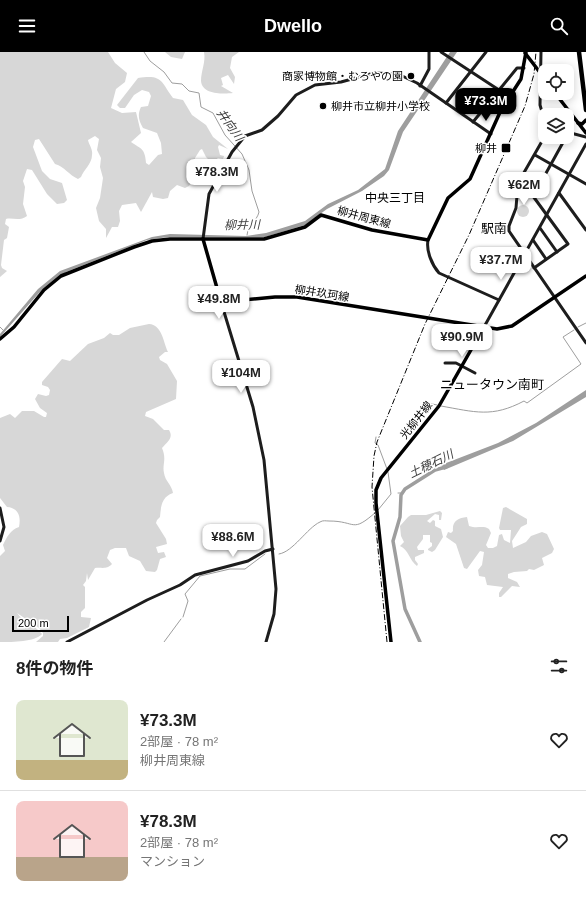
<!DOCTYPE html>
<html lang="ja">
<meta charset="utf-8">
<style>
body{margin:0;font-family:Arial,"Noto Sans JP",sans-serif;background:#f2f2f2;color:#222;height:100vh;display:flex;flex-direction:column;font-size:15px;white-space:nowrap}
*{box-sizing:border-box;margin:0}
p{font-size:13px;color:#767676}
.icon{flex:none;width:22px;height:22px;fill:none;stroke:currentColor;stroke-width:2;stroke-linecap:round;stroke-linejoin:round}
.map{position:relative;height:590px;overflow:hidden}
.panel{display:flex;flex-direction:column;background:#fff;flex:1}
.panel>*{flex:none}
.controls{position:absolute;left:538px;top:12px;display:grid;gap:8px}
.controls a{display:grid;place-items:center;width:36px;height:36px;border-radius:8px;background:#fff;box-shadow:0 2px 10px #0003;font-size:20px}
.scale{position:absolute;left:12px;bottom:10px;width:57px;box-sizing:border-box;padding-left:4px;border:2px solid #000;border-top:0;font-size:11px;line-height:14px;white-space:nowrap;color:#000;-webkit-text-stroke:3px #fff;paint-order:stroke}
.price{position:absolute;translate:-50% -34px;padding:0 9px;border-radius:8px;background:#fff;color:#222;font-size:13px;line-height:26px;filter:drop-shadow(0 1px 2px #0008)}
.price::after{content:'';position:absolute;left:50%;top:24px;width:12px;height:9px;margin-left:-6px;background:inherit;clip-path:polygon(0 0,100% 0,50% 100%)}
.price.current{background:#000;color:#fff}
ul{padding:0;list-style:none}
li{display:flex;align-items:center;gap:12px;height:100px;padding:0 16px}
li+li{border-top:1px solid #e0e0e0}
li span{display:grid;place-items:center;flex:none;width:112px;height:80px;border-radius:8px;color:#555}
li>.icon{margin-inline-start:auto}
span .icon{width:48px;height:48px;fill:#fffc;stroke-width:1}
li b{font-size:17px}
h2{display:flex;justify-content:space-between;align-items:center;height:48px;padding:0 16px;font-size:17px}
header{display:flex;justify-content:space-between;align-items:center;height:52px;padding:0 16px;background:#000;color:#fff;font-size:18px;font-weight:700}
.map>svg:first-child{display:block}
</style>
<header><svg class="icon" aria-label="menu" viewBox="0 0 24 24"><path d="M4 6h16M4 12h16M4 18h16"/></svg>Dwello<svg class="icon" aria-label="search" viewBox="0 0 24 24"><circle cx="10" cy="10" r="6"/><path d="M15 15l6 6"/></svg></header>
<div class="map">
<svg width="586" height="590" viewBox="0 0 586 590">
<rect width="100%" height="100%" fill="#fff"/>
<g fill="#d7d7d7">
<path d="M0,0h108l7,11 12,10 -2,9 -9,7 -5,19 11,5 14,-1 5,21 -10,9c10,7 14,6 15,21l3,2 9,-10 4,-1 -1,-11 -4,-10 -14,-5c-4,-7 -6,-13 -2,-21l7,-1 3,-10 -2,-4 -7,-2 -8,5 -9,13h-5l-3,-3 21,-27c25,-4 23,4 35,20l10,2 9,15 14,10 7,12 15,12 -9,-4 -1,2 2,8 4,1 -1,3 -5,-1 -6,5 -6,-6 -4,-8 -2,1 -5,8 1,14 -7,14 -4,2 -8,-3 -7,6 -2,7 -5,1 -10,-2 -1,-5 -11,20 -5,-9 -14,2 -3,6 1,10 -2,6h-6l-6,11v-9l-7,-8 -3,-13 4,-10 3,-20 -3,-11 1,-9 -4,-8 2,-11 -4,-3 -7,4c1,5 5,9 4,15 0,9 -8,14 -11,22l-3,2c-9,-4 -13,-12 -23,-15l-16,-25 -4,1 -2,7 9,24 8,8 12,4 5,17 -3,3 -7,1 -10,-10 -15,-24 -5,-1 -4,12 2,6 -2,17 4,12c-8,6 -15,1 -21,3l-1,5 4,3 -2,11 -3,2 -3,25 1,3 5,3 -7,6z"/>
<path d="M165,0h20l-3,7 -11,-2z"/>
<path d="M204,0h35l-7,5 -2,11 5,9 -1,7 -6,-9 -7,3 2,7 -2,1 12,7c-9,1 -31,2 -32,-12 0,-10 5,-19 3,-29z"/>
<circle cx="523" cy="159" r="6"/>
<path d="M149,272c13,1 14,17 19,28h-3l-6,5 1,3 7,4 10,17 -1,18 -30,13 -1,4 8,3 11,11h5c5,8 -2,12 -7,18 5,12 0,16 2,25 1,8 8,12 9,20 -12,4 -12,14 -13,24l-3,3 -1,3 10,16 1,5 -11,3 2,6 6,-1 2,5 -6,2 -3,11 -2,2 -9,-1 -6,-10 -11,-5 -3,-8h-11l-5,2 -3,8 5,6c-6,6 -10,3 -17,4l-7,12 -1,-7 -1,8 -3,4 2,2v21l-4,4v5l10,1 -2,9 -22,11 -7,1 -2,3h-22l7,-6v-3l-4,-5 -22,-15c6,9 18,12 25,21 -8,8 -28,8 -42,8v-86l5,-5 -2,-6c4,-8 7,-15 16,-18 2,-10 0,-19 -12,-20l-7,-9v-80l10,-4 5,4 7,-7h12l10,6h2l1,-4 -7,-5 -5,-9 3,-5 8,2 3,-1 1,-5 -2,-3 -6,-2v-3l20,-23 8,2 18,-17 16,-6 6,-5 3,2h6l11,-7z"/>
<path d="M506,455l21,12v5l-6,3 -9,14 1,7 13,-6 5,-6 11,-4 5,2 7,15 -2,4 -10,5 2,7 -10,5 -5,-1 -2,2 -13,1 -6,2v4l9,4 3,5 -8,-1 -11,11h-2v-4l4,-6 -16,-2 -2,-8 -6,-1 -1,-6 4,-5 2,-13 -4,-1 -13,18 -3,-1 -8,-24 -10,-7 2,-5 3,1 2,-2c-1,-10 5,-13 14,-14l2,9c8,3 14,-1 20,3l2,4 -5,12 2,3h5l4,-2 2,-11 3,-1 2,6 6,3 1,-13h-11l-1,-2 4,-20z"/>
<path d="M440,459l2,2 -1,7h-2v-5l-4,-1 -8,7 3,2 3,-3 2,1v5l6,3 2,8 -8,13 -3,2 -4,-2v-1l4,-3v-3l-2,-1v-7h-7v4l-6,8 1,3h6v3l-9,4v3l3,4 -1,2c-8,-6 -8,-16 -17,-20l4,-4 -3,-6 -1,-10 8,-9 3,-2h15z"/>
</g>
<g fill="#9e9e9e">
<path d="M450,0h7l-54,80 -14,38 -5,6 -22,15 -35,18 -22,16 -40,12h-97l-21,3 -81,32 -27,21 -39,44v-3l38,-45 22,-18 92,-34 18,-3 76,2 20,-3 39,-12 23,-17 30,-14 27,-21 13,-38z"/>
<path d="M586,338v7l-73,44 -69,29 -3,-5 57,-22 38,-20z"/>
</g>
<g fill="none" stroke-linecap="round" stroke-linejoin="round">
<g stroke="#9e9e9e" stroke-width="1">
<path d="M144,0l6,9 14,11 8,11 10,1 7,7 10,2 2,14 12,6 12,22 17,19 7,16 3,21 7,21c-2,9 -11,13 -12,23"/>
<path d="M0,275l4,4"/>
<path d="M578,275l8,-4"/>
<path d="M423,350l14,3"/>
<path d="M441,354c34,6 51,12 83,-5l3,2 54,-39 -18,-27 11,-7"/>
<path d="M376,385l-1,6 3,2 9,24"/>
<path d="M398,441h4"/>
<path d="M378,458l13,-16 -3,-22"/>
<path d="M279,502c14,-2 28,-26 41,-32 3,-2 6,-1 9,-1 28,0 22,13 47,-9"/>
<path d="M183,565l5,-16 -3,-7 15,-18 30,-7h15l20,-15"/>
<path d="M164,590l17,-23"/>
</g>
<path stroke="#9e9e9e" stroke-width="3.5" d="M420,590l-15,-33 -12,-68 7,-24 1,-22 4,-6 30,-19 11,-3"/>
<g stroke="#1d1d1d" stroke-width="3">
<path d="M441,0l58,38"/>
<path d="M541,0l-1,53 5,17"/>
<path d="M420,34l9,-17v-17"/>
<path d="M446,51l40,-51"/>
<path d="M473,70l44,-54h7"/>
<path d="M567,80l19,5"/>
<path d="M545,84l-27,47 -2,25 -7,18v5l77,112"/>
<path d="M535,103l51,29"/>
<path d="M540,132l26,-47"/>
<path d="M517,141l13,-1 38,52 -34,24"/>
<path d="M559,141l27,37"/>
<path d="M540,176l17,24"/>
<path d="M203,187l6,-45 23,-42 13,-16 17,-6 16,-14 18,-21 19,-10 26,-3 33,-9 24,1 19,9 74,51"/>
<path d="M428,188c-2,11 4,25 11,33l60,27"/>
<path d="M533,188l13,19"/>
<path d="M221,250l32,105 11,53 12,129 -2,25 -8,28"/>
<path d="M484,275l102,-183"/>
<path d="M445,311h11l19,10"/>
<path d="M0,456l4,19 -4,14"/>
<path d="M67,590l80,-42 33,-15 15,-10 53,-14 17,-10 8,-2"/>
</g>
<g stroke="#000" stroke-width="3.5">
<path d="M525,1l20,26"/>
<path d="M555,41l31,40"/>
<path d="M578,71l4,1 4,-4"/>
<path d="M203,187l18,63 54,-5h22l200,32 15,-3 74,-50"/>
<path d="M0,287l14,-12 30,-37 17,-14 73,-29 18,-6 18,-2h94l41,-12 16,-12 51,15 56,10 20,-42 22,-19 31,-69 20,-31 5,-27"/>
<path d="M391,590l-15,-139v-13l5,-12 58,-72 45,-79"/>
</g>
<path stroke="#000" stroke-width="4.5" d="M579,0l7,58"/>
<path stroke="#000" stroke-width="1" stroke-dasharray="6 2 1 2" stroke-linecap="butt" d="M387,590l-15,-155 2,-31 3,-14 48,-118 44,-89 56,-129 9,-32 2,-22"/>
</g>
<g fill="#000" stroke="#fff" stroke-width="1.5">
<circle cx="411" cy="24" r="4"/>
<circle cx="323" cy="54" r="4"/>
<rect x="501" y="91" width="10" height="10" rx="2"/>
</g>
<g text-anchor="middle" stroke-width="3" stroke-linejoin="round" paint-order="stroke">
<g font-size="11" fill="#000" stroke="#fff" text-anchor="end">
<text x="403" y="28">商家博物館・むろやの園</text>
<text x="331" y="58" text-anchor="start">柳井市立柳井小学校</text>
<text x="497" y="100">柳井</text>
</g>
<g font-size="11" fill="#000" stroke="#fff">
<text transform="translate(364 165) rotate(15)" y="4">柳井周東線</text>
<text transform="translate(322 241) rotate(9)" y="4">柳井玖珂線</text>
<text transform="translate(416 368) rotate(-52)" y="4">光柳井線</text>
</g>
<g font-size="12" font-style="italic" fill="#3f3f3f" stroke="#fff">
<text transform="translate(230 73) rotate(54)" y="4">井向川</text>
<text transform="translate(242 173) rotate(-1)" y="4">柳井川</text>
<text transform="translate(431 412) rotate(-26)" y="4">土穂石川</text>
</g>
<g font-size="12" fill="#000" stroke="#fff">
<text x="395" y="150">中央三丁目</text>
</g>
<g font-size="13" fill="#000" stroke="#fff">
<text x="494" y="181">駅南</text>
<text x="492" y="337">ニュータウン南町</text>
</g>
</g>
</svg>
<div class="controls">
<a><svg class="icon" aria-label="locate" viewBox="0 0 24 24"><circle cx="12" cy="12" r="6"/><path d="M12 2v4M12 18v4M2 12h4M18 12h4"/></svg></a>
<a><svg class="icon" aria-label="layers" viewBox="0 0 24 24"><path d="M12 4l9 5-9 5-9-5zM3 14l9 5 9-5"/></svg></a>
</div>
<div class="scale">200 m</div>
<b class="price current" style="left:486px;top:70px">¥73.3M</b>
<b class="price" style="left:217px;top:141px">¥78.3M</b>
<b class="price" style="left:524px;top:154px">¥62M</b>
<b class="price" style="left:501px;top:229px">¥37.7M</b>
<b class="price" style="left:219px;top:268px">¥49.8M</b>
<b class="price" style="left:462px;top:306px">¥90.9M</b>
<b class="price" style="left:241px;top:342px">¥104M</b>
<b class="price" style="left:233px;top:506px">¥88.6M</b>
</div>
<section class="panel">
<h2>8件の物件<svg class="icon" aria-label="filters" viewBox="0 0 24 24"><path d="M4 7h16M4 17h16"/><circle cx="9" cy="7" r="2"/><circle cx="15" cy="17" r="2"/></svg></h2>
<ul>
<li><span style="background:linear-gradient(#dfe7d0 75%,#c2b280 0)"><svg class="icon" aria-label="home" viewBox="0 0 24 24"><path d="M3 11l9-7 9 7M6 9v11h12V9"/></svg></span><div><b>¥73.3M</b><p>2部屋 · 78 m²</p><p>柳井周東線</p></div><svg class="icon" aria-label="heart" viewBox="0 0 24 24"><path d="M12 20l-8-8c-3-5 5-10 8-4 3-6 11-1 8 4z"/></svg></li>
<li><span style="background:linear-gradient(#f6c9c9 70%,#b9a48a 0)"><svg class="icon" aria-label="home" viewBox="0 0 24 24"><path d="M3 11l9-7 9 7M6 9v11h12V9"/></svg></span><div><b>¥78.3M</b><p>2部屋 · 78 m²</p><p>マンション</p></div><svg class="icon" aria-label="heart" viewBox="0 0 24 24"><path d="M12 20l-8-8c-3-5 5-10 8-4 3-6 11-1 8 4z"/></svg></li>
</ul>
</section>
